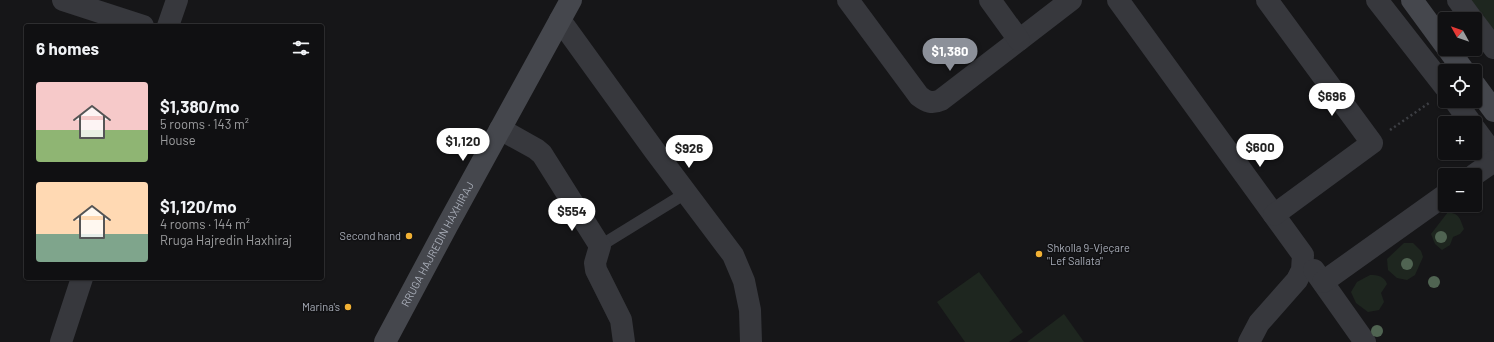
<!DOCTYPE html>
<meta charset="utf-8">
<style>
body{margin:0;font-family:Barlow,sans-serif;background:#1e1e20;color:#f1f3f6;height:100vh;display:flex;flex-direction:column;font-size:15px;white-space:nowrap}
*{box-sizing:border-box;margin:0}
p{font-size:13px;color:#9c9d9f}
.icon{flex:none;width:22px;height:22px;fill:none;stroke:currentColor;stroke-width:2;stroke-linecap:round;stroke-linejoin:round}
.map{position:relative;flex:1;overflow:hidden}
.side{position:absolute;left:24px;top:24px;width:300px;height:256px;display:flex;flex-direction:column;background:#101012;border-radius:4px;box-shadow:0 1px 3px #0004,0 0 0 1px #303032}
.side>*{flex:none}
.needle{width:26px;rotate:310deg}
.buttons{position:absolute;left:1438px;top:12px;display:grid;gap:8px}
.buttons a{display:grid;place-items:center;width:44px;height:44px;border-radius:4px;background:#101012;box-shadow:0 1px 3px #0004,0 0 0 1px #303032;font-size:20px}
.price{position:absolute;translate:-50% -34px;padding:0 9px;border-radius:14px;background:#fff;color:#222;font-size:13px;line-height:26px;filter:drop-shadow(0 1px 2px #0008)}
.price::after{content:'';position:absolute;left:50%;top:24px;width:12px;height:9px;margin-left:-6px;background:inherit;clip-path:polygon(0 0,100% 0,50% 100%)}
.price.selected{background:#8c9099;color:#fff}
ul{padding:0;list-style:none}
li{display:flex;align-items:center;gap:12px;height:100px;padding:0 12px}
li span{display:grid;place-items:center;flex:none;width:112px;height:80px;border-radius:4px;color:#555}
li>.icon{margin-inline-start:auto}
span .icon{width:48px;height:48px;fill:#fffc;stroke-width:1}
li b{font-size:17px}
h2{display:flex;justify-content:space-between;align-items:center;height:48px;padding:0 12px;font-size:17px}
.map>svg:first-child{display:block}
</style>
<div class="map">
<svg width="1494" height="342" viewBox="0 0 1494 342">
<rect width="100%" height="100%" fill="#161618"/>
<g fill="#1e261f">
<path d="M1463,0h31v40z"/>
<path d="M1448,212c12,2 12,7 16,17l-4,5 -7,3 -3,8 -8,5 -7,-6 -4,-10z"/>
<path d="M1404,243h9l8,8 2,6 -8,18 -8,5 -10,-2 -9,-8 -1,-11z"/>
<path d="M979,272l44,60 -14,10h-44l-28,-40z"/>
<path d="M1370,275c8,0 14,1 17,9l-6,9 3,9 -5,8 -11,2 -12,-9 -5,-11 6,-10z"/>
<path d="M1064,314l20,28h-57z"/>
</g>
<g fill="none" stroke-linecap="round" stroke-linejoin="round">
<path stroke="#3d3f44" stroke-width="2.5" stroke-dasharray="2 3" stroke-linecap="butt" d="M1390,130l39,-27"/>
<path stroke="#37383d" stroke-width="12" d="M600,246l86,-53"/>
<g stroke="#37383d" stroke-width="22">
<path d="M63,0l80,26"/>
<path d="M848,0l71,96c8,6 13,8 22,4l130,-100"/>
<path d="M990,0l29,40"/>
<path d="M1118,0l185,255 -1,15 -5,10 -38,43 -10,19"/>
<path d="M1267,0l105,143 -98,72"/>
<path d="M1377,0l68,87"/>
<path d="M1458,0l14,19"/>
<path d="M560,20l94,130 79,105 11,26 6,29 1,32"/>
<path d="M1475,23l19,25"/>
<path d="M168,26l9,-26"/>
<path d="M1455,101l16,22"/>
<path d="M500,129l36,20 6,5 58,92 -5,17 1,7 25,50 3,22"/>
<path d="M1475,129l19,26"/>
<path d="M1474,175l20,-14"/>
<path d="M1314,270l51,72"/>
<path d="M1323,282l122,-87"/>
<path d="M61,342l21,-64"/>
</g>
<g stroke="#45474d" stroke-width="22">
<path d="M1412,0l33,45"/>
<path d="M1448,49l16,22"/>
<path d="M1475,85l19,26"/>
<path id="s1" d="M385,342l62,-116 124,-226"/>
</g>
</g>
<g fill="#506452">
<circle cx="1441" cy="237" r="6"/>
<circle cx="1407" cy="264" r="6"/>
<circle cx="1434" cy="282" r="6"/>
<circle cx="1377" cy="331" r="6"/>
</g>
<g fill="#f2b134" stroke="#111113" stroke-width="1.5">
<circle cx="409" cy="236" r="4"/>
<circle cx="1039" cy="254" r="4"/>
<circle cx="348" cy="307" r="4"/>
</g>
<g text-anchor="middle" stroke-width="3" stroke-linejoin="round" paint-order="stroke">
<g font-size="11" fill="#a8adb8" stroke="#111113" text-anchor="end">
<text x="401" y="240">Second hand</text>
<text x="1047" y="252" text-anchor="start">Shkolla 9-Vjeçare<tspan x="1047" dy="13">"Lef Sallata"</tspan></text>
<text x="340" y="311">Marina's</text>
</g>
<g font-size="11" fill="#a8adb8" stroke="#111113">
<text dy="4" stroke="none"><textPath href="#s1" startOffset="111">RRUGA HAJREDIN HAXHIRAJ</textPath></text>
</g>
</g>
</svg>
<div class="buttons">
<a><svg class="needle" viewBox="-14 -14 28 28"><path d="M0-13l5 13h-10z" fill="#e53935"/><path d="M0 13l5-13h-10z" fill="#9c9d9f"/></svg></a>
<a><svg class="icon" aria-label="locate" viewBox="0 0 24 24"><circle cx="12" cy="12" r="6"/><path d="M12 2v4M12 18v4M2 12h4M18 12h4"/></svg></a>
<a>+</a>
<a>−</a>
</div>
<b class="price selected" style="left:950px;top:72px">$1,380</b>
<b class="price" style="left:1332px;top:117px">$696</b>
<b class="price" style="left:463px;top:162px">$1,120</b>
<b class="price" style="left:1260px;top:168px">$600</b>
<b class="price" style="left:689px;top:169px">$926</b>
<b class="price" style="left:572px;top:232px">$554</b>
<section class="side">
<h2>6 homes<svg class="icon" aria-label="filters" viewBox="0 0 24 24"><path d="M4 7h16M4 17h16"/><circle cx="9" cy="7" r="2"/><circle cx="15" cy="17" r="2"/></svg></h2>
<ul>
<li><span style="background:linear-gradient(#f6c9c9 60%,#8fb573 0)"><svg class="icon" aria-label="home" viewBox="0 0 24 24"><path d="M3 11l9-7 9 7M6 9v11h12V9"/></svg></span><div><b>$1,380/mo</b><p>5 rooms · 143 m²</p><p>House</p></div></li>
<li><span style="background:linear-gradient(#ffd9b3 65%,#7fa58c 0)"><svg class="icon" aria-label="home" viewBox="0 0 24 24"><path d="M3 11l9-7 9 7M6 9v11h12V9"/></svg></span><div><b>$1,120/mo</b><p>4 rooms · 144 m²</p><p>Rruga Hajredin Haxhiraj</p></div></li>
</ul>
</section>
</div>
